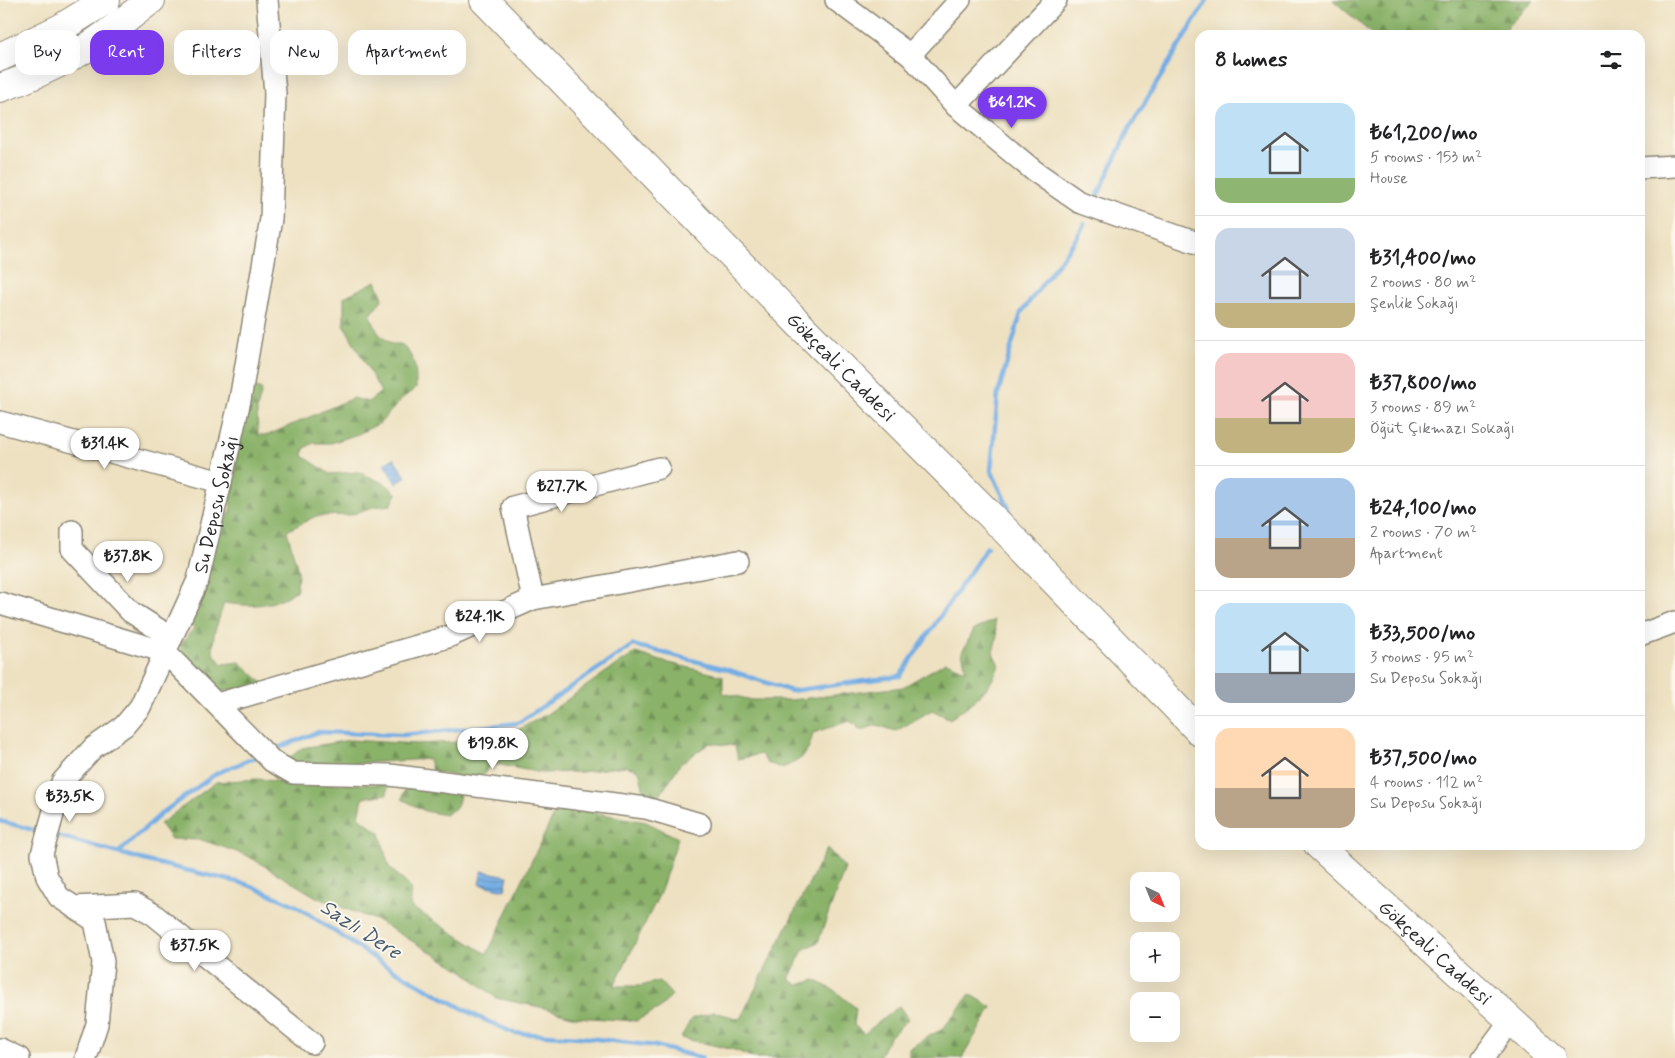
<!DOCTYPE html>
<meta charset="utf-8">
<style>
body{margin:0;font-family:Mynerve,sans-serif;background:#f2f2f2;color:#202124;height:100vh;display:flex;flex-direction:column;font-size:19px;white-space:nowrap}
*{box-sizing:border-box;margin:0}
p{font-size:16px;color:#757577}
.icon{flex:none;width:28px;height:28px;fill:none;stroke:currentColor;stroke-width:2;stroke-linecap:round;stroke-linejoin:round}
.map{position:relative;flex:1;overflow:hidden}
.details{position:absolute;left:1195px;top:30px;width:450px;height:820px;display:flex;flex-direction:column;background:#fff;border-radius:15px;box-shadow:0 5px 20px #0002}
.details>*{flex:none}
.hud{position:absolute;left:15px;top:30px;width:475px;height:45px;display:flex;gap:10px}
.needle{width:32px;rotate:137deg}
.fabs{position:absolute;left:1130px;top:872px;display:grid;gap:10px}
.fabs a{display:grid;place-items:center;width:50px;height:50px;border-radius:10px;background:#fff;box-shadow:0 5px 20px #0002;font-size:25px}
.price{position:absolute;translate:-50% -42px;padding:0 11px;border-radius:18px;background:#fff;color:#222;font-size:16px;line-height:32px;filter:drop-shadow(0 1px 2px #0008)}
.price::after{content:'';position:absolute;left:50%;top:30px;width:15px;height:11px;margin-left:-8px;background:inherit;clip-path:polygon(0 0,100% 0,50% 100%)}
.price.selected{background:#7c3aed;color:#fff}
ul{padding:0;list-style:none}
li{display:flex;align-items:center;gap:15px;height:125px;padding:0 20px}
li+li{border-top:1px solid #e0e0e0}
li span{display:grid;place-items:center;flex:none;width:140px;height:100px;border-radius:15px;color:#555}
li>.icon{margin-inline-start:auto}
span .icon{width:60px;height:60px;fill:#fffc;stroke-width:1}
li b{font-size:21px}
h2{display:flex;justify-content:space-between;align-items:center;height:60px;padding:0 20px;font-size:21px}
.tag{padding:0 18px;border-radius:15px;background:#fff;box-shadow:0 5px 20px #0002;font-size:18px;line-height:45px}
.tag.selected{background:#7c3aed;color:#fff}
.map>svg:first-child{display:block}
</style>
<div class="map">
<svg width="1675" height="1058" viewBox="0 0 1675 1058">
<defs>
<pattern id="forest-firs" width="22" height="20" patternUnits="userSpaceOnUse" patternTransform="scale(1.25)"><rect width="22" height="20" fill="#8ab269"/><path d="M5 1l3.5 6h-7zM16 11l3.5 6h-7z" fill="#719157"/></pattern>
<pattern id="water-rules" width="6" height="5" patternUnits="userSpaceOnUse" patternTransform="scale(1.25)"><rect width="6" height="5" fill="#74ade4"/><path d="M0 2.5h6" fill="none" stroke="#5f8db9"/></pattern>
</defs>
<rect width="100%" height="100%" fill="#fbf7ec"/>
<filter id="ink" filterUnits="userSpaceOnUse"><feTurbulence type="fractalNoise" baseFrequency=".02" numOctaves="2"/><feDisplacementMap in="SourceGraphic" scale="10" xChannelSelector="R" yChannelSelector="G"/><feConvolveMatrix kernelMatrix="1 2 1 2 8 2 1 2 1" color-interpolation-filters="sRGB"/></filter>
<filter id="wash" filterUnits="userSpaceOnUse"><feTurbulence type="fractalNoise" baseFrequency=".0096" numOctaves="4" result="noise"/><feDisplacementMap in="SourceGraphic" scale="20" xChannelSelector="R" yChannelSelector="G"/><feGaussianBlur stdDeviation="1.12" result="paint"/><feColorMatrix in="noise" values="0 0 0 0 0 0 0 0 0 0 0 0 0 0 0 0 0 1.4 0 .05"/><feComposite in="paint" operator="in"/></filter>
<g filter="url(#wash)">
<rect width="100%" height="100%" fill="#eee1c1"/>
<g fill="url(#forest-firs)" stroke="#5a6e4a">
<path d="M1333,0h201l-35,35h-126z"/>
<path d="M376,281l7,17 -13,18 9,18 12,10h10c15,14 15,24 15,44l-12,9 -24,26 -22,11 -27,9h-18l-9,6 -1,7 27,18 28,-2 28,12 11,10 -6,11 -18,2 -23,8 -34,1 -29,15 11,40 -1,19c-24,17 -44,17 -73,13l-10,31 -1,19 9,11 18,-2 24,22 -52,10 -27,-34 -5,-15 14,-17 -7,-9 28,-87 16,-20 -1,-24 20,-102 12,4 -5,19 1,26h10l85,-37 15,4 13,-10 -37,-67v-28z"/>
<path d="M994,620l3,16 -4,17 6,12c-8,25 -28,39 -49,54l-18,-9 -36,21 -19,-6 -16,5 -11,-9 -37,12c-5,23 -10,26 -31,35l-15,-5 -6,-9 -23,5 -3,-13 -25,-3 -30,21 -21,33 -15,-6 -5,-21 -14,-4 -43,6 -40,1 -53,-10 -4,11 -21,4 -32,-7 -3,-12 -84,5 -61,-2 18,-14 48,-8 67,4 83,-4 47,-26 59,-42 30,-19 25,8 62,15v17l29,7h39l112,-13 43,-25 20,8 -4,-18 12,-22z"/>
<path d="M257,779c43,6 87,4 131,6l-1,9 -24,4 -4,19 21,16 9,34 22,21v19l76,47 71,-148 88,16 32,16 -18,55 -46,93h27l18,-5 13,14 -12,13 -24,13 -61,-4 -31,-9 -48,-10 -33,-27 -85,-50 -60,-23 -72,-43 -44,-15 -31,-1 -11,-15 56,-42z"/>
<path d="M416,785l19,6 25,4 -3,12 -12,8 -20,-4 -23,-12 3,-10z"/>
<path d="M827,848l18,20 -27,74 -15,8 -14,29 9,6 17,-5 20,11 21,17 -2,17 10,9 35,-28 9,13 -19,19 -11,20h-124l-19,-8 -54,-12 10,-19 23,-7 26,7z"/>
<path d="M970,994l22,13 -30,51h-53v-9l18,-12 16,-8z"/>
</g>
<g fill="url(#water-rules)" stroke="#506c88">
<path d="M394,458l12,19 -10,7 -12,-20z"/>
<path d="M482,871l26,5 -3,14 -26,-6z"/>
</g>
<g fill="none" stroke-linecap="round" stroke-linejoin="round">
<g stroke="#74ade4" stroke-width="4.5">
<path d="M1095,201l34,-72 78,-129"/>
<path d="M1005,516l4,-7 -18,-39 7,-76 23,-81 57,-77 6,-12"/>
<path d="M270,751l48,-19 85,3 115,-12 115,-78 93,24 65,22 109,-15 87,-129"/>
<path d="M0,821l41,11"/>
<path d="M54,835l97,27 95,22 49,21 88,59 95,53 36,16 66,4 75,9 47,12"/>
<path d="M118,853l44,-40 55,-40 42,-17"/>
</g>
</g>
</g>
<g filter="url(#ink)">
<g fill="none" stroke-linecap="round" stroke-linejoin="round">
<g stroke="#8c8676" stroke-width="24">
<g id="minor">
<path d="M836,0l74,55 46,51 77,64 46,32 121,42"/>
<path d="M910,55l50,-55"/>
<path d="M956,106l100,-106"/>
<path d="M1640,168l35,-2"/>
<path d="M0,422l221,60"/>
<path d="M72,531v18l59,63 41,26"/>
<path d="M533,599l-20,-92 146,-39"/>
<path d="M0,603l165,49 107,109 21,12 97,2 256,33 54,16"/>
<path d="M1640,635l35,-13"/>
<path d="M217,704l231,-67 85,-38 205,-38"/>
<path d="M74,907l61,-3 18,10 159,129"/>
<path d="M0,1049l19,9"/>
<path id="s1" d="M86,1058l11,-34 6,-62 -8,-41 -36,-24 -12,-20 -5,-23 20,-72 31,-34 31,-22 16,-19 58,-127 42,-180 31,-181 4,-126 -8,-93"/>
<path d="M1483,1058l27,-37"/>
</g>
</g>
<g stroke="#8c8676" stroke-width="30">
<g id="major">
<path id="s2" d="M484,0l318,327 204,204 194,201"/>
<path id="s3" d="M1318,845l234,213"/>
</g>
</g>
<g stroke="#8c8676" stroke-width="30">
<g id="highway">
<path d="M0,57l61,-29 45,-28"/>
<path d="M0,88c27,-9 53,-21 78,-35 26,-15 49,-35 73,-53"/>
</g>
</g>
<use href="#minor" stroke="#fff" stroke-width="21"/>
<use href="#major" stroke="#fff" stroke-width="28"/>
<use href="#highway" stroke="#fff" stroke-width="28"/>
</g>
</g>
<g text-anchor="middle" stroke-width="4" stroke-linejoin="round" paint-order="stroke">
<g font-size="20" fill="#2b2b2b" stroke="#fbf7ec">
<text dy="7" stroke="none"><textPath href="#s2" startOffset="512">Gökçeali Caddesi</textPath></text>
<text dy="7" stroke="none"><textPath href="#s1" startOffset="631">Su Deposu Sokağı</textPath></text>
<text dy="7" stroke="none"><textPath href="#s3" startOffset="159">Gökçeali Caddesi</textPath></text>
</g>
<g font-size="21" font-style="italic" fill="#45586c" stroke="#fbf7ec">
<text transform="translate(361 929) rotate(33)" y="7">Sazlı Dere</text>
</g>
</g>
</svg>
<div class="fabs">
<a><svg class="needle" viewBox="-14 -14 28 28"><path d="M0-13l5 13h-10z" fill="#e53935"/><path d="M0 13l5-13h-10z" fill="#757577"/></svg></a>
<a>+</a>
<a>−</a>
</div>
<b class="price selected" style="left:1012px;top:129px">₺61.2K</b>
<b class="price" style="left:105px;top:470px">₺31.4K</b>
<b class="price" style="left:562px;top:513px">₺27.7K</b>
<b class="price" style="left:128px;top:583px">₺37.8K</b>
<b class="price" style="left:480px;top:643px">₺24.1K</b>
<b class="price" style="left:493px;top:770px">₺19.8K</b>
<b class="price" style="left:70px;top:823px">₺33.5K</b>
<b class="price" style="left:195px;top:972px">₺37.5K</b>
<div class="hud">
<a class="tag">Buy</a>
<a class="tag selected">Rent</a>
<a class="tag">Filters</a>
<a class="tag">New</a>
<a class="tag">Apartment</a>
</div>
<section class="details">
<h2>8 homes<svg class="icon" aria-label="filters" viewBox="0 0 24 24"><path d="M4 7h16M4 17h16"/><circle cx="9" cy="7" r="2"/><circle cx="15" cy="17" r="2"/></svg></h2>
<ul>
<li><span style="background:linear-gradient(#bfe0f5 75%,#8fb573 0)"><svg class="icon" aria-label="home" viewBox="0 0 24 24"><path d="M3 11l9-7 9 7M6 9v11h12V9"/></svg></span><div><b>₺61,200/mo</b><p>5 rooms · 153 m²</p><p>House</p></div></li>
<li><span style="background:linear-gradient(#c9d6e8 75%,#c2b280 0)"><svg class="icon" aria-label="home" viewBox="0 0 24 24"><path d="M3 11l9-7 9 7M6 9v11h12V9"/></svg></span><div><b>₺31,400/mo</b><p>2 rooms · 80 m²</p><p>Şenlik Sokağı</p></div></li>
<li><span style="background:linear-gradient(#f6c9c9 65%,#c2b280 0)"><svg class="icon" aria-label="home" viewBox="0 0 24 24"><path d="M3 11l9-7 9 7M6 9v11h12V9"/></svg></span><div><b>₺37,800/mo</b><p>3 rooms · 89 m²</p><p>Öğüt Çıkmazı Sokağı</p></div></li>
<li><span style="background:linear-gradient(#a9c7e8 60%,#b9a48a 0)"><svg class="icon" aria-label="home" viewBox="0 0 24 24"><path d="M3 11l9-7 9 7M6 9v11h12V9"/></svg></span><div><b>₺24,100/mo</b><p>2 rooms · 70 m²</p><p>Apartment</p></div></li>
<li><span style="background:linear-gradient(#bfe0f5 70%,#9aa5b1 0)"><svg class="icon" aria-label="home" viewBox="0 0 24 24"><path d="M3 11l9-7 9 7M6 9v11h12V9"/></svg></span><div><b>₺33,500/mo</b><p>3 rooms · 95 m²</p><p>Su Deposu Sokağı</p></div></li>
<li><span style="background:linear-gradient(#ffd9b3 60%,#b9a48a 0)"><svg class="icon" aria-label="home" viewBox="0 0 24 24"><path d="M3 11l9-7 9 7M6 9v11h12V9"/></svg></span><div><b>₺37,500/mo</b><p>4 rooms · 112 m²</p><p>Su Deposu Sokağı</p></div></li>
</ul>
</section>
</div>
